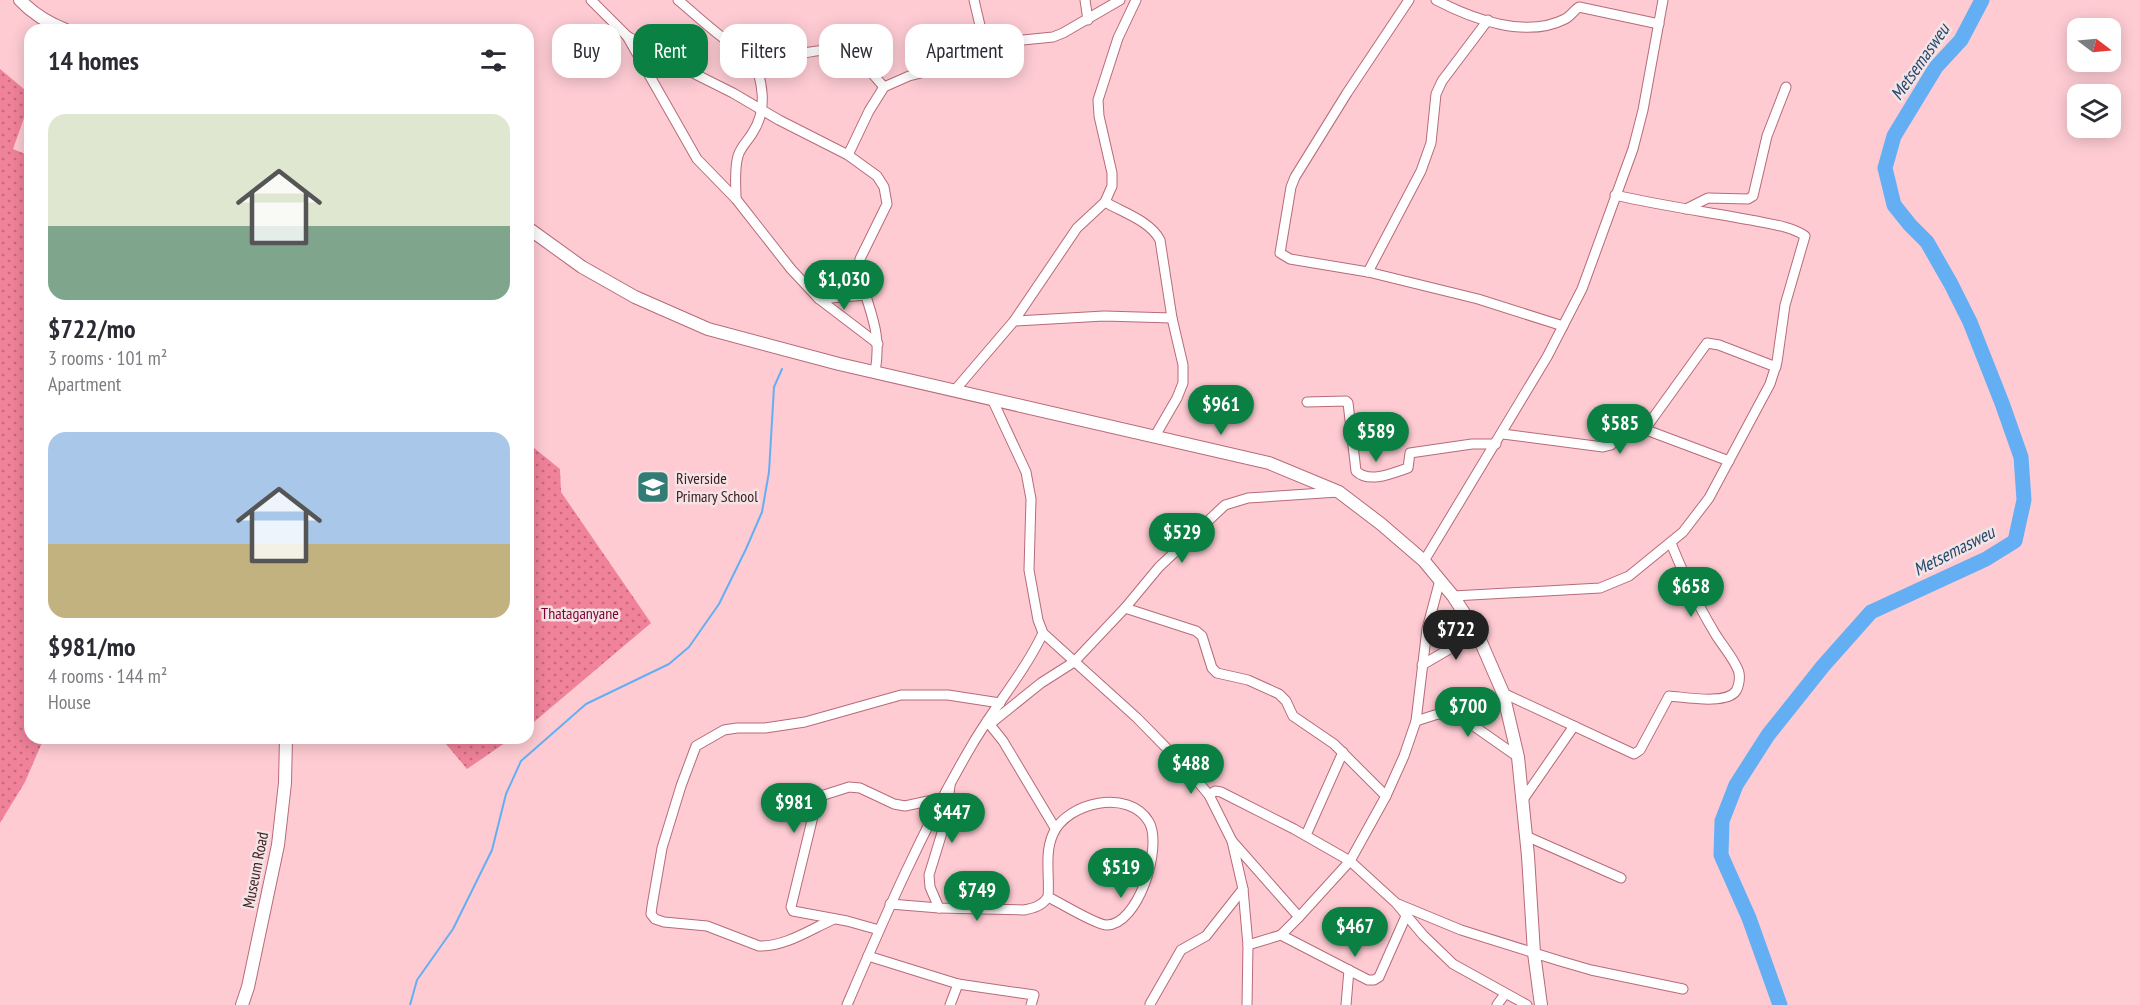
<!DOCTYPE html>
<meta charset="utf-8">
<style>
body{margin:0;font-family:"PT Sans Narrow",sans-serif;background:#f2f2f3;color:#2b2b33;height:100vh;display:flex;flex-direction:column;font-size:22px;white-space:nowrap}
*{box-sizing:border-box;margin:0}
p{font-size:20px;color:#7c7c81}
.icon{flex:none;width:33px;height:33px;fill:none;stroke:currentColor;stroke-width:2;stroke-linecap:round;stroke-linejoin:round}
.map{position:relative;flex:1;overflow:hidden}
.details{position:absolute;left:24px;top:24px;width:510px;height:720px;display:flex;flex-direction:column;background:#fff;border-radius:18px;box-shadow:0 3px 15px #0003}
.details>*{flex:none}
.banner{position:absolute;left:552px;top:24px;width:570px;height:54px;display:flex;gap:12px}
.needle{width:39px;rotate:106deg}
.controls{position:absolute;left:2067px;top:18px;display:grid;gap:12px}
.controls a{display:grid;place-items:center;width:54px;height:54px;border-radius:12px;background:#fff;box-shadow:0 3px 15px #0003;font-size:30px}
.price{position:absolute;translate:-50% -51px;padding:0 14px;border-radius:21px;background:#0b8043;color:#fff;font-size:20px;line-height:39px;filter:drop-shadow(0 2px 3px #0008)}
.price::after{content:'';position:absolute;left:50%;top:36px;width:18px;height:14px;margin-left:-9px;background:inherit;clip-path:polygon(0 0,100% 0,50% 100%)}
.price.active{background:#222;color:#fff}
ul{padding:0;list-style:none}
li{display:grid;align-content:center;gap:12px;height:318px;padding:0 24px}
li span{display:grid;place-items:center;height:186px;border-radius:18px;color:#555}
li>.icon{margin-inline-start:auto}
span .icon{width:108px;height:108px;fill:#fffc;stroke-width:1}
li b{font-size:26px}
h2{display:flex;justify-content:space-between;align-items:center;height:72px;padding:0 24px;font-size:26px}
.pill{padding:0 21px;border-radius:18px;background:#fff;box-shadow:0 3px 15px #0003;font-size:21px;line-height:54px}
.pill.active{background:#0b8043;color:#fff}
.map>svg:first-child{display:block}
</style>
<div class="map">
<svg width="2140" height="1005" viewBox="0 0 2140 1005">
<defs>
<pattern id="grass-dots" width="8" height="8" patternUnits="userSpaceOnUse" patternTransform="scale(1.5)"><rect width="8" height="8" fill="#f08299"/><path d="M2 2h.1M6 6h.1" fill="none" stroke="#c46a7d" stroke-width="1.8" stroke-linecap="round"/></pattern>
</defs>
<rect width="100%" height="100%" fill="#fecbd3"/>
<g fill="url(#grass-dots)">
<path d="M0,69l30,25v7l-17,48 17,7v582h14l-19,44 -25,41z"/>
<path d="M528,443l32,26 1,23 90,131 -123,104z"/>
<path d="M441,738h71l-45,31z"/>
</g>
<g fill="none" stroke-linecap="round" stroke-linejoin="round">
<path stroke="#64aff3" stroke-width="2" d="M410,1005l7,-25 36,-51 39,-79 14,-56 15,-33 65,-57 83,-40 20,-17 30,-43 27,-55 16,-37 7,-40 5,-85 8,-18"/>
<path stroke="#64aff3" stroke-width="15" d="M1780,1005l-31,-87 -28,-63 1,-34 14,-36 32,-50 55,-69 48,-54 115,-53 29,-18 9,-41 -3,-43 -19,-54 -32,-81 -19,-38 -24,-42 -17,-17 -16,-20 -9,-37 9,-32 42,-69 25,-27 21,-40"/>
<g stroke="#b66b79" stroke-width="11">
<g id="minor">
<path d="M591,0l36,36 60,34 46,23 46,27 69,35 29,21 7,11 3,17 -27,55 -1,10c8,41 24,59 16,103"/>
<path d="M678,0c17,14 54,49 73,55 30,10 71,-13 96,-2 15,6 26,22 37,34"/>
<path d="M1085,0l3,20"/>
<path d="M1409,0l-62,93 -52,84 -4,10 -11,66 10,6 78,13 110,27 85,27"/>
<path d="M1436,0c36,19 90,39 129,19 6,-3 9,-9 14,-12l80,17"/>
<path d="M627,36l70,123 39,40 55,70 28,30 59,45"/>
<path d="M973,53l8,-13 1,-6 -8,-34"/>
<path d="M848,155l21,-44 15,-24 25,-11 28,-7 36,-16 50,-13 30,-3 10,-4 57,-33"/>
<path d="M736,199c0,-14 -2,-29 2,-43 3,-10 10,-15 15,-24 15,-23 10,-53 -2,-77"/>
<path d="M1105,202c19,11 45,19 55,38l12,78 11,47v18l-6,15 -22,38"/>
<path d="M1686,209l22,-11 40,1 5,-3 14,-60 19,-49"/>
<path d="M1368,272l53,-101 10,-28 5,-49 6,-13 46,-61"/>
<path d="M819,299l47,-4"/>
<path d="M1014,321l90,-5 68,2"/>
<path d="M955,390l59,-69 63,-93 28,-26 7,-16v-13l-13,-57 -1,-16 20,-62 18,-38"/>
<path d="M1307,402l39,-1 2,2 8,68c13,13 37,2 52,-3l2,-15 62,-9h24"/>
<path d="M1645,429l62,-86 12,2 57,22"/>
<path d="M1503,434l100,13 8,-2c8,-10 7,-19 22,-20l96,36"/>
<path d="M1424,561l123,-204 35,-68 51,-140 10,-39 20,-110"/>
<path d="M1453,596l147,-8 29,-12 54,-44 26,-34 61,-114 7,-22 8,-57 20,-69c-12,-9 -34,-12 -49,-15 -47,-9 -94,-15 -141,-26"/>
<path d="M1125,608l34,-41 66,-62 23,-7 90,-6"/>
<path d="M1043,633l94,85 52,53 20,24 23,46 11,48 5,56 -1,60"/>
<path d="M1422,665l55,-32"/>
<path d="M1503,693l131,61 6,-4 29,-54c16,1 57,9 67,-5 3,-5 4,-13 3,-18 -3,-13 -20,-31 -26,-43 -17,-28 -30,-57 -42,-87"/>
<path d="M987,721l16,20 52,87"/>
<path d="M1416,721l22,-7 20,1 60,42"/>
<path d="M990,724l51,-41 33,-21 51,-54 71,23 6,5 10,32 5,5 31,7 31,14 7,7 7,15 41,28 52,52"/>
<path d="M1209,795l6,-4 6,1 73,37 56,32 46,42 27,32 30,29 74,41"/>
<path d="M1522,801l52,-75"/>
<path d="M1306,835l37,-83"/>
<path d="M1526,836l95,42"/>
<path d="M1232,841l67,76 51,-56 36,-65 18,-40 12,-35 11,-92 13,-49"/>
<path d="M890,904l49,4 85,2c10,-2 18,-4 24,-13 2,-21 -4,-43 5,-63 14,-32 76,-46 96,-12 14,25 -11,104 -43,103 -12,-1 -45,-22 -58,-28"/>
<path d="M1398,904l63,26 99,31 31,9 92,19"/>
<path d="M939,908l-9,-21 -1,-12 16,-52 5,-37"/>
<path d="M834,919c-23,10 -49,28 -75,27l-52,-20 -43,-4 -9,-3 -4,-5 1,-8 10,-58 19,-62 15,-40 28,-16 13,-2h28l40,-6 96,-27h47l52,8"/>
<path d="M879,930l-32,-9 -54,-10 -2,-4 25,-103 8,-9 25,-8 11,1 34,16 11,2 37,-8"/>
<path d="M1281,935l87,45h6l5,-3 27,-61"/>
<path d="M1248,945l33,-10 18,-18"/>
<path d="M868,956l90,28 76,11 -3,10"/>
<path d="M1150,1004l31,-54 25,-14 37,-47"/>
<path d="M847,1005c38,-89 76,-177 125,-260 22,-38 52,-72 71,-112l-5,-13 -9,-50 2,-71 -5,-27 -34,-73"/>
<path d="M950,1005l8,-21"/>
<path d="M1346,1005l3,-35"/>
<path d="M1497,1005l8,-11"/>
</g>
</g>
<g stroke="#b66b79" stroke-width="14">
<g id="tertiary">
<path d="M20,0c13,14 28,23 46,30"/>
<path d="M528,228l54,39 53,30 73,32 131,35 430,99 70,29 42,32 43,37 29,35 24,37 26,60 15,64 10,99 6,97 7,52"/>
<path d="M242,1005l6,-18 30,-142 7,-62 1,-45"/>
</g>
</g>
<use href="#minor" stroke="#fff" stroke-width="9"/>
<use href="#tertiary" stroke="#fff" stroke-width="12"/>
</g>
<defs>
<g id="school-square" transform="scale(1.725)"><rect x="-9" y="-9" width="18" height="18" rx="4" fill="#337b75" stroke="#f4e3e5"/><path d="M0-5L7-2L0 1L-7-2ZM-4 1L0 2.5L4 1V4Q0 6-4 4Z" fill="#fff"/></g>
</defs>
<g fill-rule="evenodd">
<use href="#school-square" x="653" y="487"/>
</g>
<g text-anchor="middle" stroke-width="5" stroke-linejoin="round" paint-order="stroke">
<g font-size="16" fill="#3f2026" stroke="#f4e3e5" text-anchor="start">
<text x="676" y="484">Riverside<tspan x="676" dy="18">Primary School</tspan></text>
</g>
<g font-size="16" fill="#7b0232" stroke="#f4e3e5">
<text x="580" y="619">Thataganyane</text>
</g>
<g font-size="16" fill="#3f2026" stroke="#f4e3e5">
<text transform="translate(255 870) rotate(-79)" y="6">Museum Road</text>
</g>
<g font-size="18" font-style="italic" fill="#244b6f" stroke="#f4e3e5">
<text transform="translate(1920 62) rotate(-55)" y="6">Metsemasweu</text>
<text transform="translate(1954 551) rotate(-27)" y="6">Metsemasweu</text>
</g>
</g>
</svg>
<div class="controls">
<a><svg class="needle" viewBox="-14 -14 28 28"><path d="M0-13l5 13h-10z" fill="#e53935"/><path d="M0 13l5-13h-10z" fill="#7c7c81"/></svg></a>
<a><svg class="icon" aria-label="layers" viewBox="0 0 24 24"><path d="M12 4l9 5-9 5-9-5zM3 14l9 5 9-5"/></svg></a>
</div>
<b class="price" style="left:844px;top:311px">$1,030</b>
<b class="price" style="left:1221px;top:436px">$961</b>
<b class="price" style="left:1620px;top:455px">$585</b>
<b class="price" style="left:1376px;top:463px">$589</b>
<b class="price" style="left:1182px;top:564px">$529</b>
<b class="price" style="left:1691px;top:618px">$658</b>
<b class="price active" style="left:1456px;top:661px">$722</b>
<b class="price" style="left:1468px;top:738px">$700</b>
<b class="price" style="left:1191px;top:795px">$488</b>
<b class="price" style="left:794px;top:834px">$981</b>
<b class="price" style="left:952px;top:844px">$447</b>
<b class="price" style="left:1121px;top:899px">$519</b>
<b class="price" style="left:977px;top:922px">$749</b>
<b class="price" style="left:1355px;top:958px">$467</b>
<div class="banner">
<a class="pill">Buy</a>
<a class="pill active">Rent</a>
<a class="pill">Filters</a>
<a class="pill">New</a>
<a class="pill">Apartment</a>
</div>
<section class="details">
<h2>14 homes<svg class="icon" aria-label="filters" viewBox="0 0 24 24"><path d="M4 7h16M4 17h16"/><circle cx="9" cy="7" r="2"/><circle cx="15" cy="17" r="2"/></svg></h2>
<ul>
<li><span style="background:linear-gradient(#dfe7d0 60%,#7fa58c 0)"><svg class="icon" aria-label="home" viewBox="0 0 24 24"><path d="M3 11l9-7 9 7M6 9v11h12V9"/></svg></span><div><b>$722/mo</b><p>3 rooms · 101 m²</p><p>Apartment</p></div></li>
<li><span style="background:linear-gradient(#a9c7e8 60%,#c2b280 0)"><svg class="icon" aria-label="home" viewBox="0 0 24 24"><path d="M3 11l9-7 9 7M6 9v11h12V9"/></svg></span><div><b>$981/mo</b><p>4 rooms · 144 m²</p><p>House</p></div></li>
</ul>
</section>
</div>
